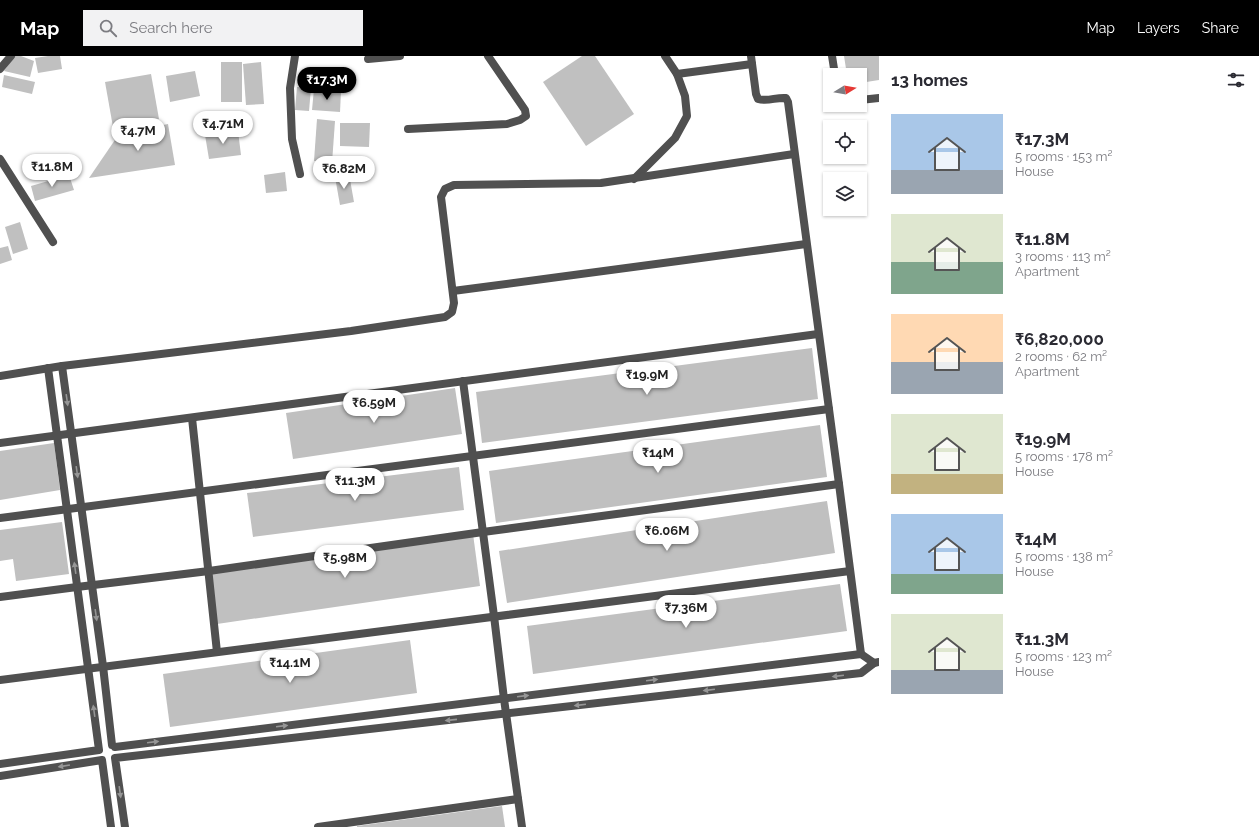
<!DOCTYPE html>
<meta charset="utf-8">
<style>
body{margin:0;font-family:Raleway,sans-serif;background:#f2f2f3;color:#2b2b33;height:100vh;display:flex;flex-direction:column;font-size:15px;white-space:nowrap}
*{box-sizing:border-box;margin:0}
p{font-size:13px;color:#7c7c81}
.icon{flex:none;width:22px;height:22px;fill:none;stroke:currentColor;stroke-width:2;stroke-linecap:round;stroke-linejoin:round}
.map{position:relative;flex:1;overflow:hidden}
.details{display:flex;flex-direction:column;background:#fff;width:380px}
.details>*{flex:none}
.needle{width:26px;rotate:79deg}
.controls{position:absolute;left:823px;top:12px;display:grid;gap:8px}
.controls a{display:grid;place-items:center;width:44px;height:44px;border-radius:0px;background:#fff;box-shadow:0 1px 3px #0004;font-size:20px}
.price{position:absolute;translate:-50% -34px;padding:0 9px;border-radius:14px;background:#fff;color:#222;font-size:13px;line-height:26px;filter:drop-shadow(0 1px 2px #0008)}
.price::after{content:'';position:absolute;left:50%;top:24px;width:12px;height:9px;margin-left:-6px;background:inherit;clip-path:polygon(0 0,100% 0,50% 100%)}
.price.on{background:#000;color:#fff}
ul{padding:0;list-style:none}
li{display:flex;align-items:center;gap:12px;height:100px;padding:0 12px}
li span{display:grid;place-items:center;flex:none;width:112px;height:80px;border-radius:0px;color:#555}
li>.icon{margin-inline-start:auto}
span .icon{width:48px;height:48px;fill:#fffc;stroke-width:1}
li b{font-size:17px}
h2{display:flex;justify-content:space-between;align-items:center;height:48px;padding:0 12px;font-size:17px}
header{display:flex;align-items:center;gap:24px;box-sizing:border-box;height:56px;padding:0 20px;background:#000;color:#fff}
header strong{font-size:19px}
nav{display:flex;gap:22px;margin-inline-start:auto;font-size:14px}
.search{width:280px;height:36px;background:#f2f2f3;display:flex;align-items:center;gap:10px;box-sizing:border-box;padding:0 14px;border-radius:0px;color:#7c7c81;font-size:15px}
main{display:flex;flex:1;min-height:0}
.map>svg:first-child{display:block}
</style>
<header>
<strong>Map</strong>
<div class="search"><svg class="icon" aria-label="search" viewBox="0 0 24 24"><circle cx="10" cy="10" r="6"/><path d="M15 15l6 6"/></svg>Search here</div>
<nav><a>Map</a><a>Layers</a><a>Share</a></nav>
</header>
<main>
<div class="map">
<svg width="879" height="771" viewBox="0 0 879 771">
<rect width="100%" height="100%" fill="#fff"/>
<g fill="#c0c0c0">
<path d="M14,0h7l13,5 -4,16 -26,-6z"/>
<path d="M48,0h12l2,13 -24,4 -3,-15z"/>
<path d="M582,0h13l39,58 -48,32 -43,-64z"/>
<path d="M844,0h35v24l-19,3v-8h-13z"/>
<rect x="221" y="6" width="21" height="40"/>
<path d="M261,6l3,42 -18,1 -3,-41z"/>
<path d="M195,15l5,25 -30,6 -4,-26z"/>
<path d="M151,18l8,45 -46,8 -8,-45z"/>
<path d="M4,19l31,7 -3,12 -30,-7z"/>
<path d="M297,31l14,1 -2,23 -14,-1z"/>
<path d="M314,33l27,2 -1,21 -28,-2z"/>
<path d="M317,63l18,2 -3,42 -18,-2z"/>
<path d="M340,67h30l-1,24 -29,-1z"/>
<path d="M168,68l7,41 -86,13 30,-44z"/>
<path d="M238,75l3,24 -32,4 -4,-24z"/>
<path d="M285,116l2,19 -21,2 -2,-18z"/>
<path d="M349,118l5,28 -14,3 -5,-28z"/>
<path d="M69,119l5,15 -39,11 -4,-15z"/>
<path d="M20,166l8,27 -15,5 -8,-27z"/>
<path d="M8,190l4,14 -12,4v-16z"/>
<path d="M812,292l6,51 -336,44 -6,-51z"/>
<path d="M455,332l7,46 -169,25 -7,-46z"/>
<path d="M820,369l7,52 -331,46 -7,-52z"/>
<path d="M54,387l6,47 -60,10v-49z"/>
<path d="M459,411l5,43 -211,27 -6,-44z"/>
<path d="M827,445l8,52 -328,50 -8,-52z"/>
<path d="M62,466l7,52 -53,7 -3,-22 -13,2v-31z"/>
<path d="M473,478l7,52 -263,38 -8,-51z"/>
<path d="M840,528l7,47 -314,43 -6,-48z"/>
<path d="M410,584l7,53 -247,34 -7,-53z"/>
<path d="M502,750l3,21h-148v-1z"/>
</g>
<g fill="none" stroke-linecap="round" stroke-linejoin="round">
<path stroke="#505050" stroke-width="8" d="M860,44l19,-2"/>
<g stroke="#505050" stroke-width="8">
<path d="M295,0l-5,32 2,51 8,35"/>
<path d="M665,0l12,18 75,-10"/>
<path d="M751,0l5,38 2,5c10,3 18,-2 28,-1l2,4 51,382 22,170"/>
<path d="M832,0l3,19"/>
<path d="M368,3l32,-3"/>
<path d="M0,13l11,-13"/>
<path d="M408,73l99,-5 13,-4 6,-4 -1,-6 -37,-54"/>
<path d="M0,103l53,83"/>
<path d="M634,123l41,-41 12,-22 -2,-20 -8,-22"/>
<path d="M453,235l353,-47"/>
<path d="M62,310l41,300 9,79"/>
<path d="M0,320l62,-10 289,-35 94,-14 7,-5 2,-9 -13,-106 4,-8 9,-4 147,-2 193,-29"/>
<path d="M463,325l31,235 10,83 18,128"/>
<path d="M192,362l25,234"/>
<path d="M0,387l818,-109"/>
<path d="M0,462l829,-109"/>
<path d="M0,541l77,-10 132,-16 274,-39 356,-48"/>
<path d="M0,624l850,-109"/>
<path d="M115,691l746,-93 13,9"/>
<path d="M0,708l99,-14 -51,-382"/>
<path d="M0,720l102,-16 9,67"/>
<path d="M125,771l-10,-69 746,-85 13,-10 5,-1"/>
<path d="M318,771l200,-28"/>
</g>
</g>
<defs><path id="oneway-solid" d="M-6-.8H1V-3.2L6.5 0L1 3.2V.8H-6Z"/></defs>
<g fill="#969696">
<use href="#oneway-solid" transform="translate(67 344) rotate(82)"/>
<use href="#oneway-solid" transform="translate(77 416) rotate(82)"/>
<use href="#oneway-solid" transform="translate(75 512) rotate(-98)"/>
<use href="#oneway-solid" transform="translate(96 559) rotate(82)"/>
<use href="#oneway-solid" transform="translate(838 620) rotate(173)"/>
<use href="#oneway-solid" transform="translate(652 624) rotate(-7)"/>
<use href="#oneway-solid" transform="translate(709 634) rotate(173)"/>
<use href="#oneway-solid" transform="translate(523 640) rotate(-7)"/>
<use href="#oneway-solid" transform="translate(580 649) rotate(173)"/>
<use href="#oneway-solid" transform="translate(94 655) rotate(-98)"/>
<use href="#oneway-solid" transform="translate(451 664) rotate(174)"/>
<use href="#oneway-solid" transform="translate(282 670) rotate(-7)"/>
<use href="#oneway-solid" transform="translate(153 686) rotate(-7)"/>
<use href="#oneway-solid" transform="translate(64 710) rotate(171)"/>
<use href="#oneway-solid" transform="translate(120 736) rotate(82)"/>
</g>
</svg>
<div class="controls">
<a><svg class="needle" viewBox="-14 -14 28 28"><path d="M0-13l5 13h-10z" fill="#e53935"/><path d="M0 13l5-13h-10z" fill="#7c7c81"/></svg></a>
<a><svg class="icon" aria-label="locate" viewBox="0 0 24 24"><circle cx="12" cy="12" r="6"/><path d="M12 2v4M12 18v4M2 12h4M18 12h4"/></svg></a>
<a><svg class="icon" aria-label="layers" viewBox="0 0 24 24"><path d="M12 4l9 5-9 5-9-5zM3 14l9 5 9-5"/></svg></a>
</div>
<b class="price on" style="left:327px;top:45px">₹17.3M</b>
<b class="price" style="left:223px;top:89px">₹4.71M</b>
<b class="price" style="left:138px;top:96px">₹4.7M</b>
<b class="price" style="left:52px;top:132px">₹11.8M</b>
<b class="price" style="left:344px;top:134px">₹6.82M</b>
<b class="price" style="left:647px;top:340px">₹19.9M</b>
<b class="price" style="left:374px;top:368px">₹6.59M</b>
<b class="price" style="left:658px;top:418px">₹14M</b>
<b class="price" style="left:355px;top:446px">₹11.3M</b>
<b class="price" style="left:667px;top:496px">₹6.06M</b>
<b class="price" style="left:345px;top:523px">₹5.98M</b>
<b class="price" style="left:686px;top:573px">₹7.36M</b>
<b class="price" style="left:290px;top:628px">₹14.1M</b>
</div>
<section class="details">
<h2>13 homes<svg class="icon" aria-label="filters" viewBox="0 0 24 24"><path d="M4 7h16M4 17h16"/><circle cx="9" cy="7" r="2"/><circle cx="15" cy="17" r="2"/></svg></h2>
<ul>
<li><span style="background:linear-gradient(#a9c7e8 70%,#9aa5b1 0)"><svg class="icon" aria-label="home" viewBox="0 0 24 24"><path d="M3 11l9-7 9 7M6 9v11h12V9"/></svg></span><div><b>₹17.3M</b><p>5 rooms · 153 m²</p><p>House</p></div></li>
<li><span style="background:linear-gradient(#dfe7d0 60%,#7fa58c 0)"><svg class="icon" aria-label="home" viewBox="0 0 24 24"><path d="M3 11l9-7 9 7M6 9v11h12V9"/></svg></span><div><b>₹11.8M</b><p>3 rooms · 113 m²</p><p>Apartment</p></div></li>
<li><span style="background:linear-gradient(#ffd9b3 60%,#9aa5b1 0)"><svg class="icon" aria-label="home" viewBox="0 0 24 24"><path d="M3 11l9-7 9 7M6 9v11h12V9"/></svg></span><div><b>₹6,820,000</b><p>2 rooms · 62 m²</p><p>Apartment</p></div></li>
<li><span style="background:linear-gradient(#dfe7d0 75%,#c2b280 0)"><svg class="icon" aria-label="home" viewBox="0 0 24 24"><path d="M3 11l9-7 9 7M6 9v11h12V9"/></svg></span><div><b>₹19.9M</b><p>5 rooms · 178 m²</p><p>House</p></div></li>
<li><span style="background:linear-gradient(#a9c7e8 75%,#7fa58c 0)"><svg class="icon" aria-label="home" viewBox="0 0 24 24"><path d="M3 11l9-7 9 7M6 9v11h12V9"/></svg></span><div><b>₹14M</b><p>5 rooms · 138 m²</p><p>House</p></div></li>
<li><span style="background:linear-gradient(#dfe7d0 70%,#9aa5b1 0)"><svg class="icon" aria-label="home" viewBox="0 0 24 24"><path d="M3 11l9-7 9 7M6 9v11h12V9"/></svg></span><div><b>₹11.3M</b><p>5 rooms · 123 m²</p><p>House</p></div></li>
</ul>
</section>
</main>
